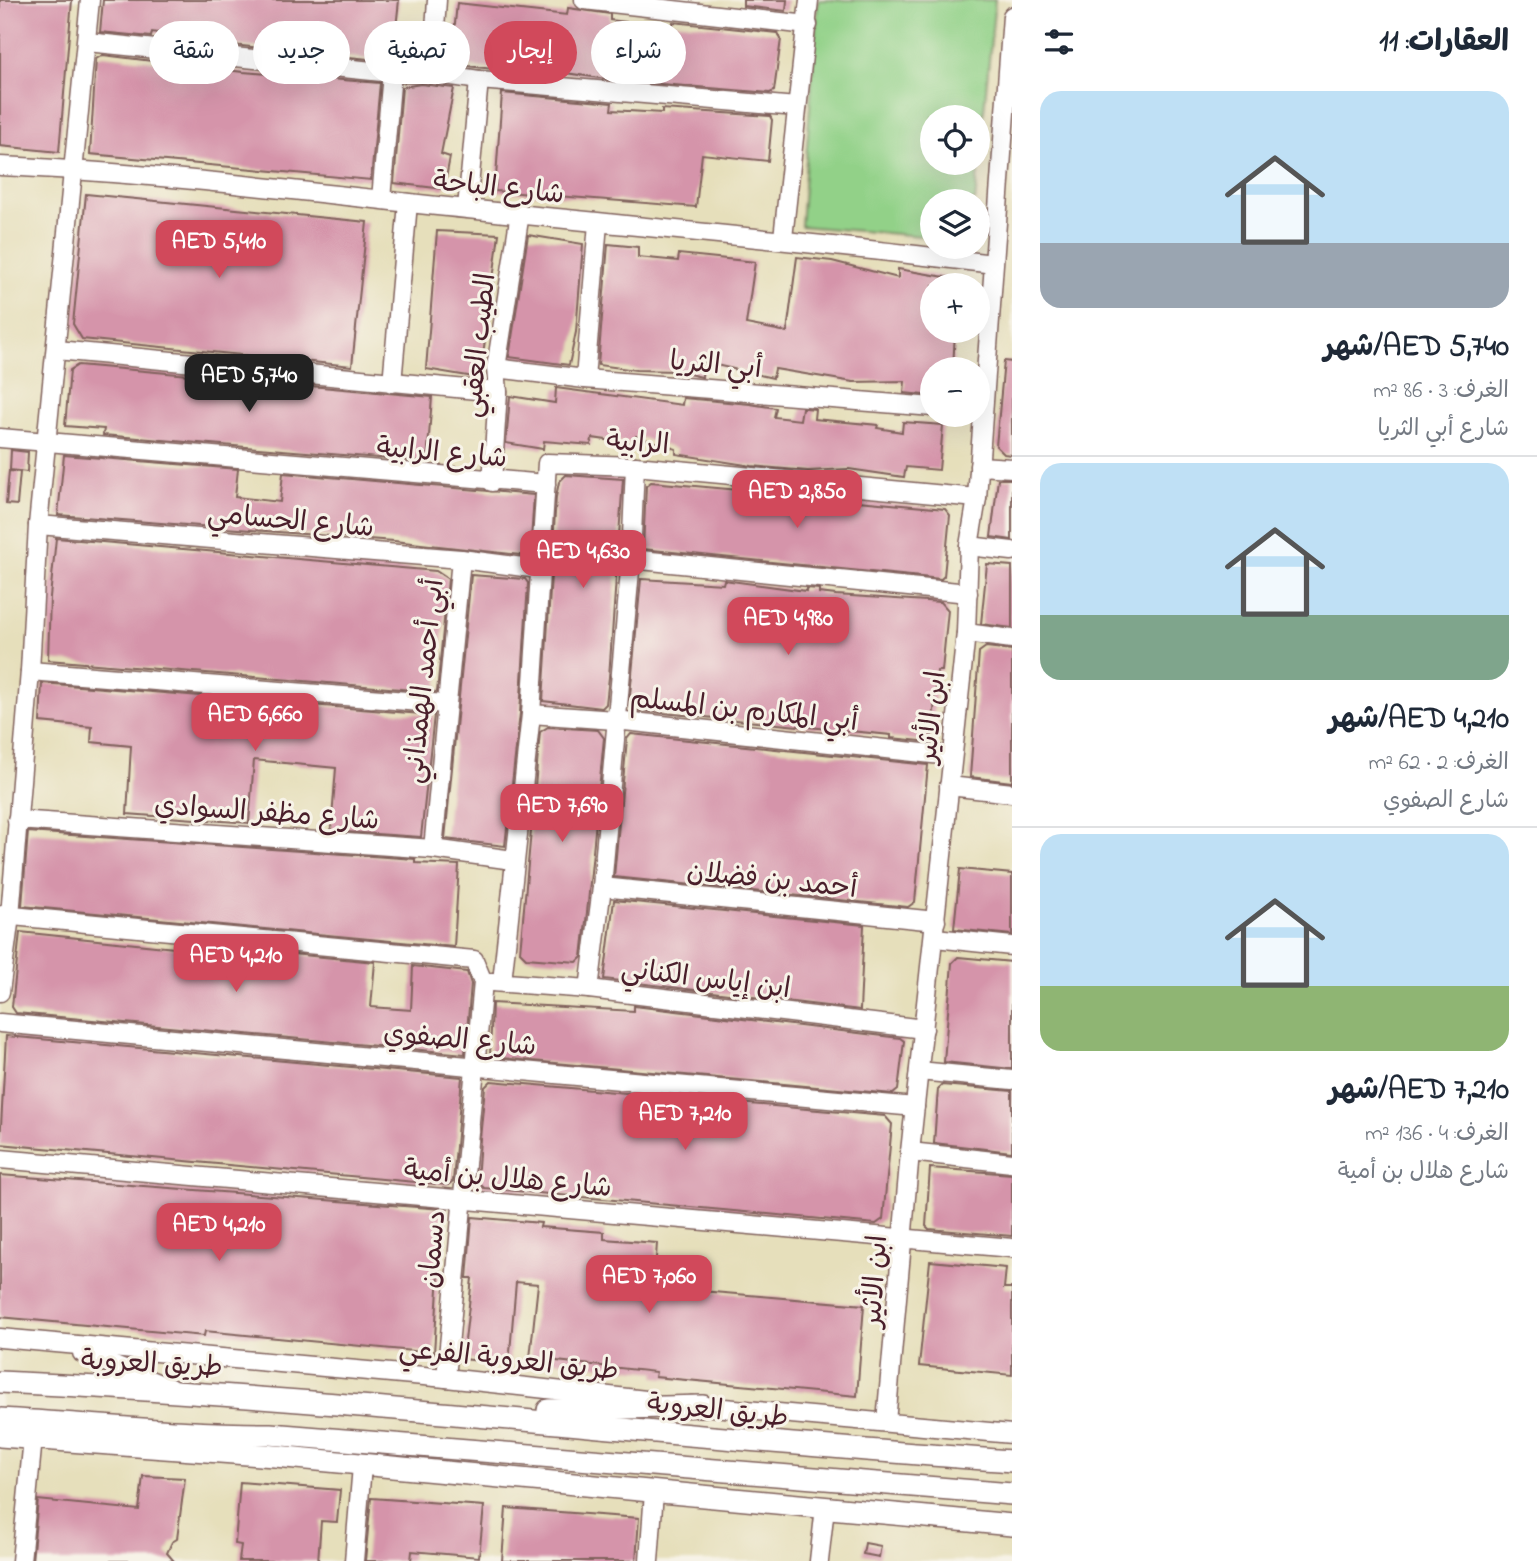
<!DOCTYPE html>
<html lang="ar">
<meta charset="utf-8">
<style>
body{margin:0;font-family:"Indie Flower","Playpen Sans Arabic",sans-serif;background:#f6f6f7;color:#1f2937;direction:rtl;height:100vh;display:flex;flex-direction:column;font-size:26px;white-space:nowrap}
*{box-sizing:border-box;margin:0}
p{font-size:23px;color:#747a83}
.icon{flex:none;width:38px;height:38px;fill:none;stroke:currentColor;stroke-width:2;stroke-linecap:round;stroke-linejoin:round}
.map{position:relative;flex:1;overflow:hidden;direction:ltr}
.panel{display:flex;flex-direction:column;background:#fff;width:525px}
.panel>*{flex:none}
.banner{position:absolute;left:21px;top:21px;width:665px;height:63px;direction:rtl;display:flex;gap:14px}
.fabs{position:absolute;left:920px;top:105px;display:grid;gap:14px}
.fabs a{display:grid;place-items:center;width:70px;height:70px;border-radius:50%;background:#fff;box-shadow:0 7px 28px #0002;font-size:35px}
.price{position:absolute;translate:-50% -60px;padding:0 16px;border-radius:14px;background:#d1495b;color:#fff;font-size:23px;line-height:46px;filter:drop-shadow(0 2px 4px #0008)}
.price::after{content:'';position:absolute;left:50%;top:42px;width:21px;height:16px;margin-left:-10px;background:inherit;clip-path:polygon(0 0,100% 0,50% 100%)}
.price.active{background:#222;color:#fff}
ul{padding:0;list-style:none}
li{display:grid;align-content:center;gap:14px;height:371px;padding:0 28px}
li+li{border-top:2px solid #e0e1e3}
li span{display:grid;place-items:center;height:217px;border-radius:21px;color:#555}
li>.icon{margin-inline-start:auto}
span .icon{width:126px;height:126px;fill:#fffc;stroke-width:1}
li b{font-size:30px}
h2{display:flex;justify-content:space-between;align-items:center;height:84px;padding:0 28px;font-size:30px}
.tag{padding:0 24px;border-radius:32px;background:#fff;box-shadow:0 7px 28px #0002;font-size:24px;line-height:63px}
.tag.active{background:#d1495b;color:#fff}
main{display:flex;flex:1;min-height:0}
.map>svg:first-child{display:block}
</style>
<main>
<section class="panel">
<h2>العقارات: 11<svg class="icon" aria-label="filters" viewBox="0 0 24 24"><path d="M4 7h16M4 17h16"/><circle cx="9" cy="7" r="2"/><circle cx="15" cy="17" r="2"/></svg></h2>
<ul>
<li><span style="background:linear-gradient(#bfe0f5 70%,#9aa5b1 0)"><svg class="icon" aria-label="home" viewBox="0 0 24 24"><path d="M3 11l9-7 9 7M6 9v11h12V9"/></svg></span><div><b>AED 5,740/شهر</b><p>الغرف: 3 · 86 m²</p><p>شارع أبي الثريا</p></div></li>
<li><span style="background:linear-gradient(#bfe0f5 70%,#7fa58c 0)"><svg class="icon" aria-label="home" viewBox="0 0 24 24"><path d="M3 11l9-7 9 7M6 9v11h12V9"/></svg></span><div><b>AED 4,210/شهر</b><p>الغرف: 2 · 62 m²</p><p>شارع الصفوي</p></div></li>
<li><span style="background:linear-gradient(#bfe0f5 70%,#8fb573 0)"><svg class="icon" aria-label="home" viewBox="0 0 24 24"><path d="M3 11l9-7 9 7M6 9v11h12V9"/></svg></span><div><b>AED 7,210/شهر</b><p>الغرف: 4 · 136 m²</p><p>شارع هلال بن أمية</p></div></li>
</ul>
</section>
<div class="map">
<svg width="1012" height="1561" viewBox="0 0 1012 1561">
<rect width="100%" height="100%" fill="#f7f3e8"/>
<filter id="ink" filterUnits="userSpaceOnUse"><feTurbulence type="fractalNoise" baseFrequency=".0143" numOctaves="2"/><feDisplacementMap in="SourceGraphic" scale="14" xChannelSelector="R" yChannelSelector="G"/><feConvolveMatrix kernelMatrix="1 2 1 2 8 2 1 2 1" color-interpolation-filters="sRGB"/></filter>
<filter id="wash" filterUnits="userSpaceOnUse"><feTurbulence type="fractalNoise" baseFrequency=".00686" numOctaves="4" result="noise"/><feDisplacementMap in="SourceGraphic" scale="28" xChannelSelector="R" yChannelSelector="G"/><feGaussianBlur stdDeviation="1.57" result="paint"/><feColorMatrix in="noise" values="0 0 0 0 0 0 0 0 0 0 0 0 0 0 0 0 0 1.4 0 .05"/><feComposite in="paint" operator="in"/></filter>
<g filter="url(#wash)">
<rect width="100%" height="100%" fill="#e6dfbb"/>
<path fill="#92d188" stroke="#6e785a" stroke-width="2" fill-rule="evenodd" d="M818,0h177l-20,201h-42v36l-132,-11zM933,117h45v46h-45z"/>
<g id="blocks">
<g fill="#d594aa">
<path d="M0,0h72l-13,152 -59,-6z"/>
<path d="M103,0h296l-6,57 -5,4 -186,-19 1,-3 -51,-7 -1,5 -51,-5z"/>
<path d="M743,0h44l-1,11 -43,-5z"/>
<path d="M457,3l110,12 1,-7 42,6v6l63,8v-6l104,11 4,6 -7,52 -4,2 -157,-13 -102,-15 -1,6 -59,-7z"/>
<path d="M103,55l140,17 137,11 -9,97 -281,-26 6,-95z"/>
<path d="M421,84l33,4 -13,66 9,3 -6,32 -50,-6 8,-96z"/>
<path d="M502,93l110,10 -1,7 51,3v-4l108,7 2,4 -4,41 -66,-7 -6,53 -201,-16z"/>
<path d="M86,194l281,28 -15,144 -270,-27 -9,-15z"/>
<path d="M437,231l62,3 -19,144 -54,-9z"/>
<path d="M528,235l55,9 -7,88 -7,33 -60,-8z"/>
<path d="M608,244l30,3v10l40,4 1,-7 76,8 -9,62 41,8 10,-75 35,4 66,17v-9l59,10 -1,6h-23v46h22l-2,38h-20v27l-29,-3 1,-12 -52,1 -78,-13 -2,9 -70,-16 -1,15 -27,-6 -39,-1 -38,-5z"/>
<path d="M1004,361l8,1v93l-8,-1 -8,-8z"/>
<path d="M78,365l354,32 -5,65 -324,-27 1,-6 -39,-3 5,-56z"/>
<path d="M556,388l126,17 1,-7 67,6 26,4 -2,9 26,3 2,-12h4l9,1 -1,10 64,6 -1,3 25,4 1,-10 40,3 -4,45 -33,-3 -2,10 -55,-8 -41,2 -56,-5 -76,-12v-5l-40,-13 -1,8 -43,-6 -1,7 -47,-4 -1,8 -37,-6 4,-47 45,7z"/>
<path d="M11,450l17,2 -1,20 -17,-2z"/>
<path d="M64,455l174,14 -3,28 45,5 3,-29 251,22 -4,61 -136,-15 -336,-26z"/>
<path d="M9,471l11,1 -3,33 -11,-1z"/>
<path d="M566,475l57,4 -14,198 -3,27 -4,4 -59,-7 13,-204 3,-15z"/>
<path d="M998,479h14v61l-21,-3z"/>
<path d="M651,482l294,27 5,6 -6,61 -3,3 -298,-30 3,-63z"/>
<path d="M56,538l380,33 12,8 -11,113 -389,-32 2,-63z"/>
<path d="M987,564l25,2v62l-31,-4z"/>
<path d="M471,575l54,4 3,4 -8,130 -15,133 -60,-7z"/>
<path d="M641,579l82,5 1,-4 82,11v-3l13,1v4l17,2 105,7 7,8 -6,61h-5l-5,65 -11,5 -30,-3v-3l-259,-25 -3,-4z"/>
<path d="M986,647l26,3v132l-42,-5 9,-125z"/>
<path d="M42,683l392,32 -13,122 -90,-6 5,-63 -82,-8 -5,63 -122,-9 4,-68 -40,-4 1,-15 -52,-5z"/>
<path d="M548,727l50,3 6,8 -16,165 -6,54 -5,5 -51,-4 -6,-6 20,-220z"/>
<path d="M631,734l297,31 -13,137 -7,5 -294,-30 13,-138z"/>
<path d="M28,832l387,27v4l44,2 -5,82 -432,-41z"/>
<path d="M960,869l52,5v61l-58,-6z"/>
<path d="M614,900l250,25 -4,85 -256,-31z"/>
<path d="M20,932l271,28 1,-6 83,8 -4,45 40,3 2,-44 54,6 4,12 -6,70 -449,-41 -4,-6z"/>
<path d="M958,957l54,5v107l-68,-7 8,-99z"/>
<path d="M492,1003l142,8v-5l266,32 4,3 -6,49 -5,4 -403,-37z"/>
<path d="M6,1036l456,41 -9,104 -5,4 -448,-41z"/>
<path d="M491,1081l394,35 7,8 -9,95 -7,5 -392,-36 -7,-7 3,-42 5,-52z"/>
<path d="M942,1085l70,6v61l-78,-9 4,-54z"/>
<path d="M930,1168l82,6v62l-83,-7 -3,-3z"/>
<path d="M0,1175l443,34 -9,144 -229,-22 -1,5 -204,-19z"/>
<path d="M472,1217l69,6 -1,4 64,5v7l53,4 -3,44 210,18 -7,91 -202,-19 1,-5 -126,-14 8,-74 -22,-2 -7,82 -46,-5 9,-81h-5z"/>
<path d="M930,1261l76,7 -2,20h8v87l-93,-9z"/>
<path d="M143,1476l42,2 -8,61 -5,3 -5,11 7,8h-142l6,-61 101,10z"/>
<path d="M240,1482l100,8 -3,32 -16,-1 -3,40h-79l2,-16 -6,-1z"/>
<path d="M371,1498l113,8 -5,51 -67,-6 -1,10h-46z"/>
<path d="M506,1508l133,10 -3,43h-134z"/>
<path d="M865,1543l16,3 -2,11 -16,-3z"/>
</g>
</g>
</g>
<g filter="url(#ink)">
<use href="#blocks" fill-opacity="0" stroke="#81625d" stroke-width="2"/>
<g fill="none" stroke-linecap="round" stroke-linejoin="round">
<g stroke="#81625d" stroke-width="21">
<g id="minor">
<path d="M584,0l224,25"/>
<path d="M87,42l305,31h40l47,7 318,27"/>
<path d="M432,73l5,-73"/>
<path d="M0,166c137,6 274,22 410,37 194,21 389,37 583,61"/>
<path d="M381,199l11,-126"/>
<path d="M467,208l12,-128"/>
<path d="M783,238l26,-238"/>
<path d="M57,350l441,42"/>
<path d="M496,368l89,11 348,28"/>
<path d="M585,379l13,-156"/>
<path d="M392,383l16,-180"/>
<path d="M0,438l546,46"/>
<path d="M979,466l33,2"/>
<path d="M492,482l6,-90 -2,-24 24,-155"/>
<path d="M38,525l423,34 78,10"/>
<path d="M969,546l43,5"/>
<path d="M631,559l337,34"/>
<path d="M966,633l46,6"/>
<path d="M30,671l415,33"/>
<path d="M531,714l84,6 336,36"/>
<path d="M949,786l63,7"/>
<path d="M17,820l416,29 80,11"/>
<path d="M433,849l28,-290"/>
<path d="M602,887l334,34"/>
<path d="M2,915l472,45 9,22 -37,396"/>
<path d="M935,938l77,8"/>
<path d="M492,982l97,7 335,40"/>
<path d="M502,982l29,-268 16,-251 88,3 342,32"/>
<path d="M589,989l13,-102 29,-328 4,-93"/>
<path d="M0,992l10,-76 20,-245 8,-146 52,-525"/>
<path d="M0,1023l915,84"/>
<path d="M919,1071l93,9"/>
<path d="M910,1152l102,11"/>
<path d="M0,1159l1012,89"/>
<path d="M0,1338l446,40 200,22"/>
<path d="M82,1353l88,35"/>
<path d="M691,1405l321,29"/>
<path d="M886,1422l24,-270 56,-519 3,-87 8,-48 35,-482"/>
<path d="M21,1561l12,-123"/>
<path d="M354,1561l8,-95"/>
<path d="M649,1561l5,-69"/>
<path d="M819,1561l6,-54"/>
</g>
</g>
<g stroke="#81625d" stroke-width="24">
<g id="major">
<path d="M0,1382c338,15 674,56 1012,79"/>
<path d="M548,1410l155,-4"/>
<path d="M0,1419c90,5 180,15 270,15l742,60"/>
<path d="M0,1436l275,20 737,69"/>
</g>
</g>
<use href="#minor" stroke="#fff" stroke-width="18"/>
<use href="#major" stroke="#fff" stroke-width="21"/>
</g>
</g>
<g text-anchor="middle" stroke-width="6" stroke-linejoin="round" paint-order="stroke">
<g font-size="28" fill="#4a1f2b" stroke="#f7f3e8">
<text transform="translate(499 186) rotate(6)" y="10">شارع الباحة</text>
<text transform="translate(477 345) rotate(-84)" y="10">الطيب العقبي</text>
<text transform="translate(716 363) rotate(5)" y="10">أبي الثريا</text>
<text transform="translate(638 441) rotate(4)" y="10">الرابية</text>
<text transform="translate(442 451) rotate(5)" y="10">شارع الرابية</text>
<text transform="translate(291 519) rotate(5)" y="10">شارع الحسامي</text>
<text transform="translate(422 681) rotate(-84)" y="10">أبي أحمد الهمذاني</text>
<text transform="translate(744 708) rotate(6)" y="10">أبي المكارم بن المسلم</text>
<text transform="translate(930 717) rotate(-84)" y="10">ابن الأثير</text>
<text transform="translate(267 811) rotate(4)" y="10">شارع مظفر السوادي</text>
<text transform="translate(772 878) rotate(6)" y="10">أحمد بن فضلان</text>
<text transform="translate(706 977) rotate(7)" y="10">ابن إياس الكناني</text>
<text transform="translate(460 1038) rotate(5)" y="10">شارع الصفوي</text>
<text transform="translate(508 1177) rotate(5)" y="10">شارع هلال بن أمية</text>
<text transform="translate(431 1249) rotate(-85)" y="10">دسمان</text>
<text transform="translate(873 1281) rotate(-86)" y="10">ابن الأثير</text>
<text transform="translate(509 1358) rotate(6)" y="10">طريق العروبة الفرعي</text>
<text transform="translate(152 1362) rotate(3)" y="10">طريق العروبة</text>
<text transform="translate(718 1409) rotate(6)" y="10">طريق العروبة</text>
</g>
</g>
</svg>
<div class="fabs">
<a><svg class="icon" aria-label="locate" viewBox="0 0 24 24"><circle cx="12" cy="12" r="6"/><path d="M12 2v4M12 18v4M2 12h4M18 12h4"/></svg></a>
<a><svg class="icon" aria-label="layers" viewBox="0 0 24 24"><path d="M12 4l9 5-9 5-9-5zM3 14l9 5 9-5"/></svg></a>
<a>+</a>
<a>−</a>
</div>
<b class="price" style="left:219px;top:280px">AED 5,410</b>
<b class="price active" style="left:249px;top:414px">AED 5,740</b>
<b class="price" style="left:797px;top:530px">AED 2,850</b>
<b class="price" style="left:583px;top:590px">AED 4,630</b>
<b class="price" style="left:788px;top:657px">AED 4,980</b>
<b class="price" style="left:255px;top:753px">AED 6,660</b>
<b class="price" style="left:562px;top:844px">AED 7,690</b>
<b class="price" style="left:236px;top:994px">AED 4,210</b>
<b class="price" style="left:685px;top:1152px">AED 7,210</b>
<b class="price" style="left:219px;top:1263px">AED 4,210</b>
<b class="price" style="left:649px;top:1315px">AED 7,060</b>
<div class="banner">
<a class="tag">شراء</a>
<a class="tag active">إيجار</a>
<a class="tag">تصفية</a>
<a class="tag">جديد</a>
<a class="tag">شقة</a>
</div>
</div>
</main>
